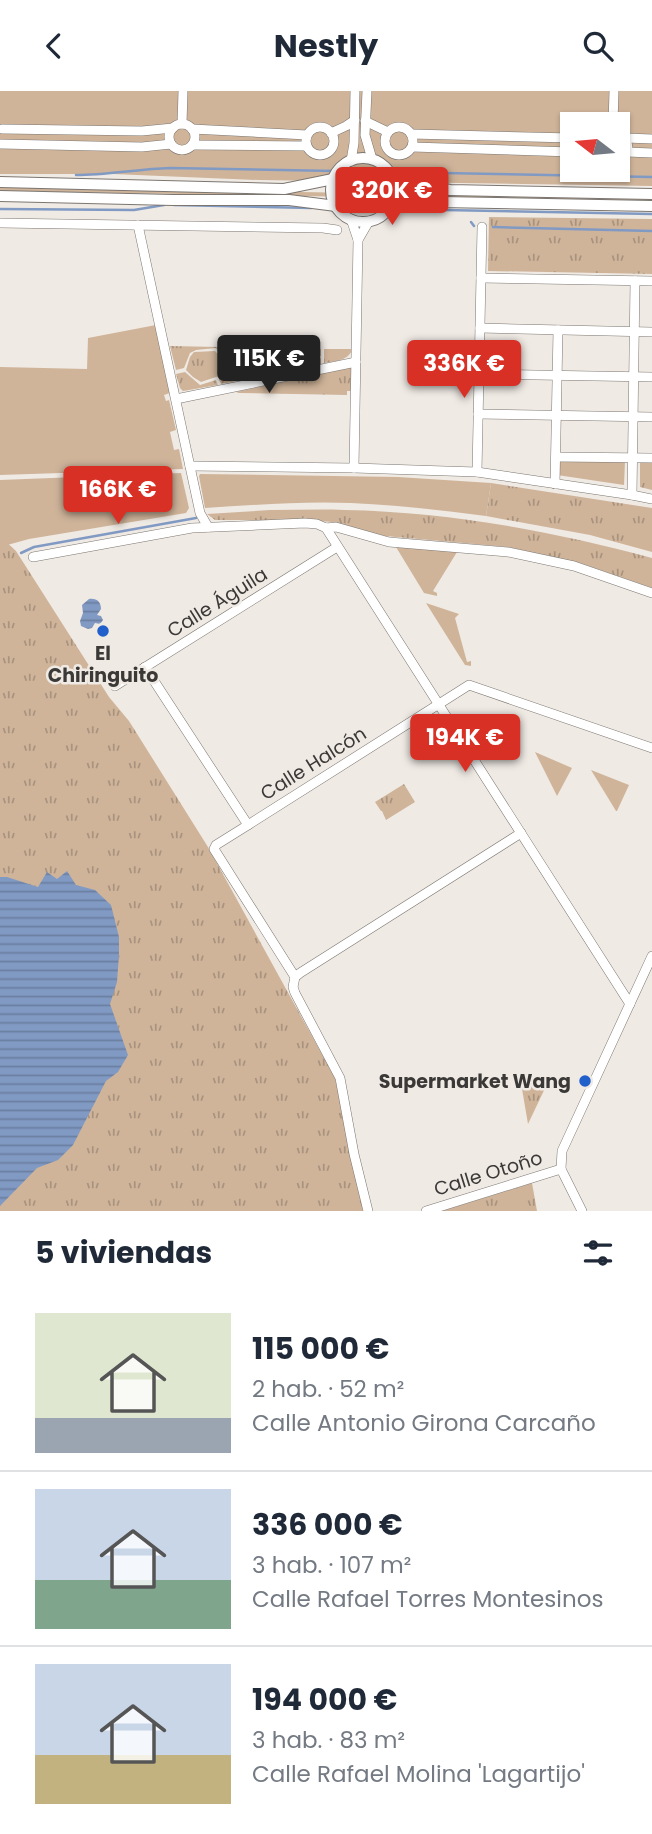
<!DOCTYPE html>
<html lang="es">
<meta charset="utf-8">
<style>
body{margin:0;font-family:Poppins,sans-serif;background:#f6f6f7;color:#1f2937;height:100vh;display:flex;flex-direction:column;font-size:26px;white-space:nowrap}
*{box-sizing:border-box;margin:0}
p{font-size:23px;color:#747a83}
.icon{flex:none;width:38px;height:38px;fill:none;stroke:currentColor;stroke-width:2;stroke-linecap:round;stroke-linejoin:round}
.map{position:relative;height:1120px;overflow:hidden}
.sheet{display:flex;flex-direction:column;background:#fff;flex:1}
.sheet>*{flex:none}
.needle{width:46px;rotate:286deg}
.controls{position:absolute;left:560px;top:21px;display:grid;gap:14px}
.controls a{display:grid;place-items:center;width:70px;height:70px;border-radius:0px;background:#fff;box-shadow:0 2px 5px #0004;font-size:35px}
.price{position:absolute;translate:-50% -60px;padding:0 16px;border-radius:7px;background:#d93025;color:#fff;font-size:23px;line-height:46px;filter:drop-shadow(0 2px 4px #0008)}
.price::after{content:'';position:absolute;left:50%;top:42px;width:21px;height:16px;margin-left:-10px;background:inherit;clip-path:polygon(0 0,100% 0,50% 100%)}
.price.active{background:#222;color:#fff}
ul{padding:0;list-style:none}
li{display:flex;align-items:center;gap:21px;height:175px;padding:0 35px}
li+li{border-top:2px solid #e0e1e3}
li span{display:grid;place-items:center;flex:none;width:196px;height:140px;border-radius:0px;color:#555}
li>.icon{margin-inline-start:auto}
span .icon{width:84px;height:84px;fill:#fffc;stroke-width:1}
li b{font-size:30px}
h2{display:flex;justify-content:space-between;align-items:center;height:84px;padding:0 35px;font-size:30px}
header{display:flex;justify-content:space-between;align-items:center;height:91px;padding:0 35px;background:#fff;font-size:32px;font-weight:700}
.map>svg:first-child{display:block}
</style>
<header><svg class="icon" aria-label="back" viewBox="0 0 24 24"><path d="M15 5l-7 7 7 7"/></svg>Nestly<svg class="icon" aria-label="search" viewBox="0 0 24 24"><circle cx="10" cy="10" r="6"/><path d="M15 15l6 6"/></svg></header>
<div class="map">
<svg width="652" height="1120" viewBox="0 0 652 1120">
<defs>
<pattern id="park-tufts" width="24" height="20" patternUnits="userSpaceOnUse" patternTransform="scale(1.75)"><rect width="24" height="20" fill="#cfb49a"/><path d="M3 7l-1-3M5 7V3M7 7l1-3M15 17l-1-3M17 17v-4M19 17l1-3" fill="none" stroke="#a9937e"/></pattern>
<pattern id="water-rules" width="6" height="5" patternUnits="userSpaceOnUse" patternTransform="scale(1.75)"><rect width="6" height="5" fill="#819ac4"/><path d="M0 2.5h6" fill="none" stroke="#6b7fa0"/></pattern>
</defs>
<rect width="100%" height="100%" fill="#f0eae4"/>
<g fill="#cfb49a" fill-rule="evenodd">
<path d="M0,0h652v95l-393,-6 -146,-6h-113zM572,33h46v46h-46z"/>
<path d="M0,96l652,11v4l-652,-11z"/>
<path d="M156,234l14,68 -6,2 2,6 3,-1 7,30 -6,2 4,18 5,-1 4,20 -183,6v-108l87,2 1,-31z"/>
<path d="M558,369l67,1 -1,24 -67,-10z"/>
<path d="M181,382l8,35 -3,5 -157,26 -29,8v-67z"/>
<path d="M200,383l198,3 93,6 -5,33c-45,-6 -90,-11 -135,-13 -48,-2 -97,2 -146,5l-6,-32z"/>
<path d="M396,456l61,5 -24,39 4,2v3l-13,-3z"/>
<path d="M426,512l33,11 -4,4 12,44 4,-1v5l-6,-1z"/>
<path d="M535,661l37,16 -15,28z"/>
<path d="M591,679l38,15 -12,26h-1z"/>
</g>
<g fill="url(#park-tufts)">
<path d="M489,126l163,2v55l-164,-3z"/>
<path d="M170,255l151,3v7l-95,8v-5l-10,-11 -20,2 -6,3 -6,15 -8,2z"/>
<path d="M324,258h28v1c-4,11 -18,11 -28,13z"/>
<path d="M215,260l9,10 -2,14 -21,7 -8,-5 -7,-7 4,-13 4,-5z"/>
<path d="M321,267v6l-100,20 -2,-5 5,-4 2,-8 90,-8 2,1z"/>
<path d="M351,276l2,2v22h-6v4l-108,-2 -3,-1z"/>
<path d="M185,281l15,13 16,-5 2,5 -35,6 -3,-3 -4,-14z"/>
<path d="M640,370h12v29l-12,-3z"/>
<path d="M491,392l161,25v44l-62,-17 -104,-19z"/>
<path d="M270,419c25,0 50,-1 75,0 104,2 207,21 307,48v30l-72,-25 -72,-16 -123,-11 -53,-14 -26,-2h-91l-8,-6z"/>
<path d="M0,445l16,15 93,146 20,24 79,126 127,231 28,133h-363z"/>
<path d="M404,693l11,18 -29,18 -4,-9h-1l-6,-9z"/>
<path d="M547,988l1,3 -20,42 -7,-41z"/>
<path d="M532,1092l5,28h-95z"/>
</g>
<g fill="url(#water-rules)">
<path d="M89,508c8,-1 12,3 12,10l-4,6 4,1 2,4 -3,4 -5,-1 -3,5 -4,1 -7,-3 -1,-5 3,-8 -1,-8z"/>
<path d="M67,780l9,14 19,5 16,15 8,32v18l-2,27 -7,22 18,51 -10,17 -12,9 -33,64 -15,15 -21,8 -37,38v-329h7l31,10 9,-15 10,7z"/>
</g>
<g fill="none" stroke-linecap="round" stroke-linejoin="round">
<g stroke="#819ac4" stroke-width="2.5">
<path d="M76,84c31,0 62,-6 94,-7l482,9"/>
<path d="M174,114l137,3"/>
<path d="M339,117l313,6"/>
<path d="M0,118l134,1 30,-5"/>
<path d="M471,131l3,4"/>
<path d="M493,136l159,4"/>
<path d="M21,462l13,-6 162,-29"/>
</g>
<g stroke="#7c7671" stroke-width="10">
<g id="minor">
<path d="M367,0l-2,44 7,24"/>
<path d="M365,30l23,11"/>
<path d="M182,33l1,-33"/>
<path d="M613,33l1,-33"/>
<circle cx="182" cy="46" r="13"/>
<circle cx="320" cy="50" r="14"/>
<circle cx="399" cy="50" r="14"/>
<path d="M2,38l140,2 31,-3"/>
<path d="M192,38l115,6"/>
<path d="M331,42l15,-7 9,-6"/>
<path d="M618,42c12,6 14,21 0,27"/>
<path d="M411,43l161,4"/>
<path d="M626,47l26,1"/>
<path d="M0,53l142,3 29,-3"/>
<path d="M192,54l115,1"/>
<path d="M412,56l160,5"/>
<path d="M627,61l25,1"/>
<path d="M351,70l3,-18 1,-52"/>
<path d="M351,128l7,21"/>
<path d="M0,132l323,5 14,2"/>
<path d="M138,134l62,288 8,14"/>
<path d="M481,187l171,3"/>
<path d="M480,237l172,4"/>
<path d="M479,283l173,3"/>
<path d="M176,308l180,-37"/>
<path d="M478,323l174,3"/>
<path d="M556,366l96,1"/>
<path d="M190,375l164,2 123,4 155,23 20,4"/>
<path d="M354,377l4,-228 11,-19"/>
<path d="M477,381l5,-245"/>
<path d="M555,393l3,-154"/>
<path d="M632,404l3,-214"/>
<path d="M326,437l304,476"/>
<path d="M326,437l10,-1 53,15 119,10 66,14 78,27"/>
<path d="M33,466l159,-29 113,-5 12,1 9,4"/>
<path d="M145,576l103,158 -32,20 -2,4 81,128 -2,10 2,6 45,85 14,76 14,57"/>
<path d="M115,595l222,-139"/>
<path d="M248,734l221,-140 183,63"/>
<path d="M295,886l5,-4 221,-140"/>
<path d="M426,1120l135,-42"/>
<path d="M582,1120l-21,-42 1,-18 90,-195"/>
</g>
</g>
<g stroke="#7c7671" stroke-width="12">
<g id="major">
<circle cx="363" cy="99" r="32"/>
<path d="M393,89l57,10 202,4"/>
<path d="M0,91l284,7 49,-10"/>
<path d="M0,105l173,4h116l47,6"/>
<path d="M392,113l49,-2 211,4"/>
</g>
</g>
<use href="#minor" stroke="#fff" stroke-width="9"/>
<use href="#major" stroke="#fff" stroke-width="10"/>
</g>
<g fill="#215fcb" stroke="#f0eae4" stroke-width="2.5">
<circle cx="103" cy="540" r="7"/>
<circle cx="585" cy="990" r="7"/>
</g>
<g text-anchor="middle" stroke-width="5" stroke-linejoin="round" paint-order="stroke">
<g font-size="19" fill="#3b3937" stroke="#f0eae4">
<text transform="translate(217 511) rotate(-32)" y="7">Calle Águila</text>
<text transform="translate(313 672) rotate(-32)" y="7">Calle Halcón</text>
<text transform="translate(488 1082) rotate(-17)" y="7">Calle Otoño</text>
</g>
<g font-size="19" font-weight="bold" fill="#3b3937" stroke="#f0eae4">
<text x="103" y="569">El<tspan x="103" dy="22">Chiringuito</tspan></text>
<text x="571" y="997" text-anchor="end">Supermarket Wang</text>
</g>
</g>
</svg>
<div class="controls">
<a><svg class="needle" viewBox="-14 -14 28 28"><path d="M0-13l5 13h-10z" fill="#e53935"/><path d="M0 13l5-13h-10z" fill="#747a83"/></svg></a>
</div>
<b class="price" style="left:392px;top:136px">320K €</b>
<b class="price active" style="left:269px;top:304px">115K €</b>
<b class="price" style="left:464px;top:309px">336K €</b>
<b class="price" style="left:118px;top:435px">166K €</b>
<b class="price" style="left:465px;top:683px">194K €</b>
</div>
<section class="sheet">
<h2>5 viviendas<svg class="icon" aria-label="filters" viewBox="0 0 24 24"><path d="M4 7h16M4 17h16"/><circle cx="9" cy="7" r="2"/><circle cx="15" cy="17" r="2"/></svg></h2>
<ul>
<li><span style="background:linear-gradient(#dfe7d0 75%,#9aa5b1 0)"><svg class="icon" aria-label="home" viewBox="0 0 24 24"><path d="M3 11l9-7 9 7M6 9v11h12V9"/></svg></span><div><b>115 000 €</b><p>2 hab. · 52 m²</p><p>Calle Antonio Girona Carcaño</p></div></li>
<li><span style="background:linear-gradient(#c9d6e8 65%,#7fa58c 0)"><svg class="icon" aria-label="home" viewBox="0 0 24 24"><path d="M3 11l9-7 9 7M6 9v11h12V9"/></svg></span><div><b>336 000 €</b><p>3 hab. · 107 m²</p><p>Calle Rafael Torres Montesinos</p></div></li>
<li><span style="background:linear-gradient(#c9d6e8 65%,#c2b280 0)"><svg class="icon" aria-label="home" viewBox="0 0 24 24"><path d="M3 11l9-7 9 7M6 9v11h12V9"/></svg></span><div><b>194 000 €</b><p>3 hab. · 83 m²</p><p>Calle Rafael Molina 'Lagartijo'</p></div></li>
</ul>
</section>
